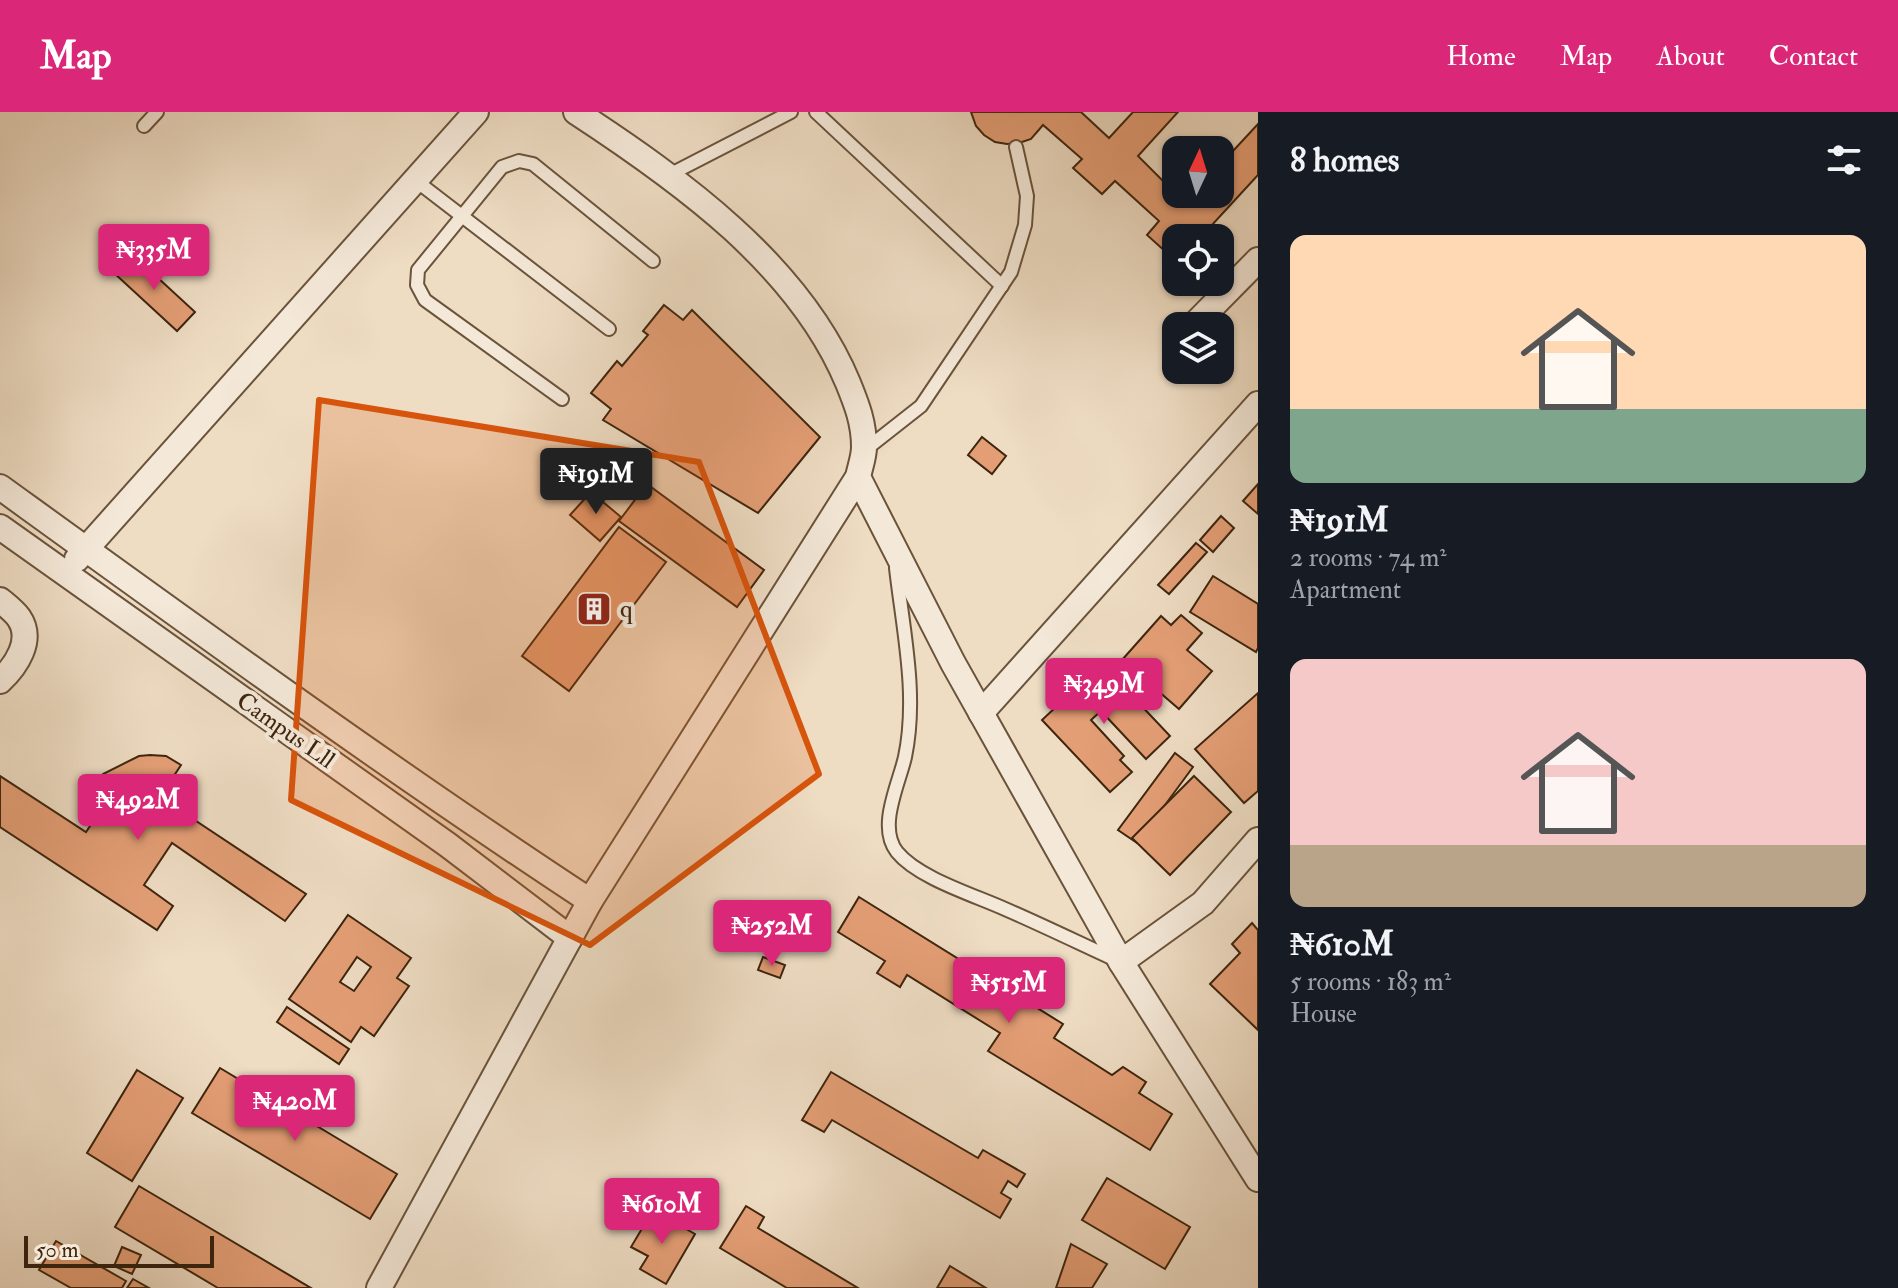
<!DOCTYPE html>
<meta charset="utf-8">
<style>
body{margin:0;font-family:"IM FELL Double Pica",serif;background:#20242c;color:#f1f3f6;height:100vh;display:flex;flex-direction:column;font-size:30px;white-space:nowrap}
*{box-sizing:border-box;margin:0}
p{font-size:26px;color:#9ea1a6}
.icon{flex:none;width:44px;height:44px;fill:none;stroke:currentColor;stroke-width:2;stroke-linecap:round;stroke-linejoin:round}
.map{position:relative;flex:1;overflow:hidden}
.sheet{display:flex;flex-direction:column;background:#171b24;width:640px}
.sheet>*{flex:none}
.needle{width:52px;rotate:4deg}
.buttons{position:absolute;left:1162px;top:24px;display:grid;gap:16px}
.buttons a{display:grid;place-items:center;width:72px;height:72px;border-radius:16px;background:#171b24;box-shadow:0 2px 6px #0004;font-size:40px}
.scale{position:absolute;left:24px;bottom:20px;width:190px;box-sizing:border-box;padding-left:8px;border:4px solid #3e250e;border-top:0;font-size:22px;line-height:28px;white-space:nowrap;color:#3e250e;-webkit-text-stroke:6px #f4e8d8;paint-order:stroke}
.price{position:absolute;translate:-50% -68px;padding:0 18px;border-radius:8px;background:#db2777;color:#fff;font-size:26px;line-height:52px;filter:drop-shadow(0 2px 4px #0008)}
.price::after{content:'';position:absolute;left:50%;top:48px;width:24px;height:18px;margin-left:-12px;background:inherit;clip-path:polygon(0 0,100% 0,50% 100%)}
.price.active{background:#222;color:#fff}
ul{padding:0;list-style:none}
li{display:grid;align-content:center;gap:16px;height:424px;padding:0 32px}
li span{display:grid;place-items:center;height:248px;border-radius:16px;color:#555}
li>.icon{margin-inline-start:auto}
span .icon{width:144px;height:144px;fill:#fffc;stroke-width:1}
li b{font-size:34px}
h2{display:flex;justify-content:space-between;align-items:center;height:96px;padding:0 32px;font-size:34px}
header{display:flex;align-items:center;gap:48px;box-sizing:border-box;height:112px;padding:0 40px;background:#db2777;color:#fff}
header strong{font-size:38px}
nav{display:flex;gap:44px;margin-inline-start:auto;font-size:28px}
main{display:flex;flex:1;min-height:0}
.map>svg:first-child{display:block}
</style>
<header>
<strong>Map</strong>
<nav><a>Home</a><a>Map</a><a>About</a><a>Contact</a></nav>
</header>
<main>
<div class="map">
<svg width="1258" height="1176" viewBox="0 0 1258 1176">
<rect width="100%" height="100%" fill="#eedcc3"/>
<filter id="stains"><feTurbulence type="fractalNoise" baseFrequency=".0025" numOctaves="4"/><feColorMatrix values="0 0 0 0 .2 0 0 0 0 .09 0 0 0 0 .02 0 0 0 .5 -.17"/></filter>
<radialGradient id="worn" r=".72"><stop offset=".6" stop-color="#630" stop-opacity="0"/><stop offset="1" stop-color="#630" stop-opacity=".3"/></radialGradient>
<g fill="#e49e75" stroke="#3e250e" stroke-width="2" fill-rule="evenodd">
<path d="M971,0h110l28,26 24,-26h45l-40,44 38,38 11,7 6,-7h27v-29l38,-41v51l-58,63h-24v23l-29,-26 12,-14 -44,-40 -13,13 -29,-26 9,-9 -39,-34 -12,14 -12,4 -12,1 -12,-2 -11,-7 -8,-9z"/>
<path d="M132,142l63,58 -18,19 -63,-58z"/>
<path d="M664,193l19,15 9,-10 128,127 -62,76 -155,-93 8,-11 -20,-16 26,-32 5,5 26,-31 -5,-4z"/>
<path d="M982,325l24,19 -14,18 -24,-19z"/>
<path d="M647,372l117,86 -27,37 -118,-86z"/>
<path d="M1258,372v30l-15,-13z"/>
<path d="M591,380l30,25 -21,24 -30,-26z"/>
<path d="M1221,404l13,12 -21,24 -13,-12z"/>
<path d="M619,415l47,35 -97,129 -47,-35z"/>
<path d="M1196,431l11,9 -38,42 -11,-9z"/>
<path d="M1213,464l45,28v44l-2,4 -66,-40z"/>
<path d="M1181,503l21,18 -15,17 25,21 -33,38 -57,-49 39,-44 10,9z"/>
<path d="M1102,552l68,72 -24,23 -45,-48 -10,9 33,36 -4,4 12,12 -22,20 -68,-72z"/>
<path d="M1258,581v98l-14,12 -49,-54z"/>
<path d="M1175,641l18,14 -56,76 -19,-13z"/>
<path d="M150,643l16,1 15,9 -21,32 146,97 -21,27 -113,-78 -28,42 29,21 -16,24 -157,-103v-51l86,56 24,-36 -18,-9 11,-13 36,-18z"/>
<path d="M1194,664l37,36 -61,63 -38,-37z"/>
<path d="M859,785l204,127 -9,14 58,37 11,-8 23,15 -7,11 33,21 -22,36 -162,-99 12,-18 -93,-58 -7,12 -23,-14 8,-12 -47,-29z"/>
<path d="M348,803l63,43 -14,20 12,8 -35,50 -13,-9 -10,15 -62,-43zM357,845l14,10 -17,24 -14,-9z"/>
<path d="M1252,811l6,7v100l-48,-46 30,-31 -8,-9z"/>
<path d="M763,845l22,8 -5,13 -22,-8z"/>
<path d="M287,895l62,42 -10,15 -62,-42z"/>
<path d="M220,956l177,106 -27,45 -178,-106z"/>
<path d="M137,958l46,28 -51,83 -45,-28z"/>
<path d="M831,960l147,86 5,-8 42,24 -8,13 -9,-6 -7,12 10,6 -11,19 -168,-98 -8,12 -22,-12z"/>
<path d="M1107,1066l83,49 -25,42 -83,-49z"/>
<path d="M139,1074l172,102h-93l-103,-61z"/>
<path d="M746,1094l18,11 -6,11 100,60h-71l-67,-40z"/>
<path d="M653,1098l42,24 -29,50 -26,-15 8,-13 -17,-9z"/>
<path d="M56,1129l70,40 -4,7h-51l-32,-18z"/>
<path d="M1071,1132l36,20 -15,24h-36z"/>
<path d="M122,1135l19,8 -9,19 -18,-8z"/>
<path d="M950,1154l36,22h-49z"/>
<path d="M133,1167l16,9h-22z"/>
</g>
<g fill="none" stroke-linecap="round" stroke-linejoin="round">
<g stroke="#6a533b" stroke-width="16">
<g id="service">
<path d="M816,0l186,174"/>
<path d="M144,14l13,-14"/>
<path d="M669,63l122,-63"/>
<path d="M415,68l194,149"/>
<path d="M562,287l-137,-99 -8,-15 1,-15 84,-103 17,-6 14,3 120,97"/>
<path d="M865,338l56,-44 90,-134 14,-47 2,-29 -11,-49"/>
<path d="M896,456c7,62 22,127 9,189 -6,27 -28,70 -8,95 21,26 77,43 108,57 37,16 74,34 111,51"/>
</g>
</g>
<g stroke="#6a533b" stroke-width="28">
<g id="minor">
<path d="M1193,214l65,-66"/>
<path d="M858,365l95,186 168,299 137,217"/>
<path d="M0,375c195,141 389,282 590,414"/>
<path d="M0,415l448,318 122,93"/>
<path d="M77,447l399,-447"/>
<path d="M0,488c6,5 14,11 19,18 15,22 -3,48 -19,63"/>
<path d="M981,601l277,-309"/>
<path d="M1121,850l82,-59 55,-63"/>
<path d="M379,1176l211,-387 268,-424c2,-10 6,-20 6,-30 0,-24 -7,-42 -16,-64 -49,-118 -168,-203 -272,-271"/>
</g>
</g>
<use href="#service" stroke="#f4e8d8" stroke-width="12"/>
<use href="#minor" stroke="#f4e8d8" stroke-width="24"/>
</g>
<path fill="#d7540c" fill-opacity="0.2" stroke="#d7540c" stroke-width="6" stroke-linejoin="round" d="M319,288l380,62 120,312 -229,171 -299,-145z"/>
<defs>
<g id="building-square" transform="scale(1.8)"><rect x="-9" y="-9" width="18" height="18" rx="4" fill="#8f2418" stroke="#f4e8d8"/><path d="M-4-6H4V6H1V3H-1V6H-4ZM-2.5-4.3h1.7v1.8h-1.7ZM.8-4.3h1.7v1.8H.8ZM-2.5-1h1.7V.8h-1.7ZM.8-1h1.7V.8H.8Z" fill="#fff"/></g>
</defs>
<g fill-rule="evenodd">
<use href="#building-square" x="594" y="497"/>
</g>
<g text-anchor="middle" stroke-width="8" stroke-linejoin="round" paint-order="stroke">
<g font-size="24" fill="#3e250e" stroke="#f4e8d8" text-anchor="start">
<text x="620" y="505">q</text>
</g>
<g font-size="24" fill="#3e250e" stroke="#f4e8d8">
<text transform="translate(286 618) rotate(35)" y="8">Campus Lll</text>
</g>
</g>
<rect width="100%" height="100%" filter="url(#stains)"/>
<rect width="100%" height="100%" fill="url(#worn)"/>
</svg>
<div class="buttons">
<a><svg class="needle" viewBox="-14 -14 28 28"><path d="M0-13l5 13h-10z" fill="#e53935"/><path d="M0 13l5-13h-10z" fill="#9ea1a6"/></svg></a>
<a><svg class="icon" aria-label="locate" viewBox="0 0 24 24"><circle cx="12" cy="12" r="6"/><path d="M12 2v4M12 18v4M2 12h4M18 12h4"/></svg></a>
<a><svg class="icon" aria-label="layers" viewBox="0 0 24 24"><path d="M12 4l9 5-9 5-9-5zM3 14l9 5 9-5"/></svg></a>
</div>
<div class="scale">50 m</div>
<b class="price" style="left:154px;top:180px">₦335M</b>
<b class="price active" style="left:596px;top:404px">₦191M</b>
<b class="price" style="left:1104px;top:614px">₦349M</b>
<b class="price" style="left:138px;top:730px">₦492M</b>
<b class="price" style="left:772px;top:856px">₦252M</b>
<b class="price" style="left:1009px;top:913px">₦515M</b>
<b class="price" style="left:295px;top:1031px">₦420M</b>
<b class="price" style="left:662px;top:1134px">₦610M</b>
</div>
<section class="sheet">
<h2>8 homes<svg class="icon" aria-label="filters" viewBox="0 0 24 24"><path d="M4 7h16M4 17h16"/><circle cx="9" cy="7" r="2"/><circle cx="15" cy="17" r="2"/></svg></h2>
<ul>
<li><span style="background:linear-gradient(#ffd9b3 70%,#7fa58c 0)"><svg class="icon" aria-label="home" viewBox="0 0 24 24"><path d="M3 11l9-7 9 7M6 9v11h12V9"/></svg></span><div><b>₦191M</b><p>2 rooms · 74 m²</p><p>Apartment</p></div></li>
<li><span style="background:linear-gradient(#f6c9c9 75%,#b9a48a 0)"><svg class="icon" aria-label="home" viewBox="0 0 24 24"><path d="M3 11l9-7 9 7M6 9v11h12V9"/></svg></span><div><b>₦610M</b><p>5 rooms · 183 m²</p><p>House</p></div></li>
</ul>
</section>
</main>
